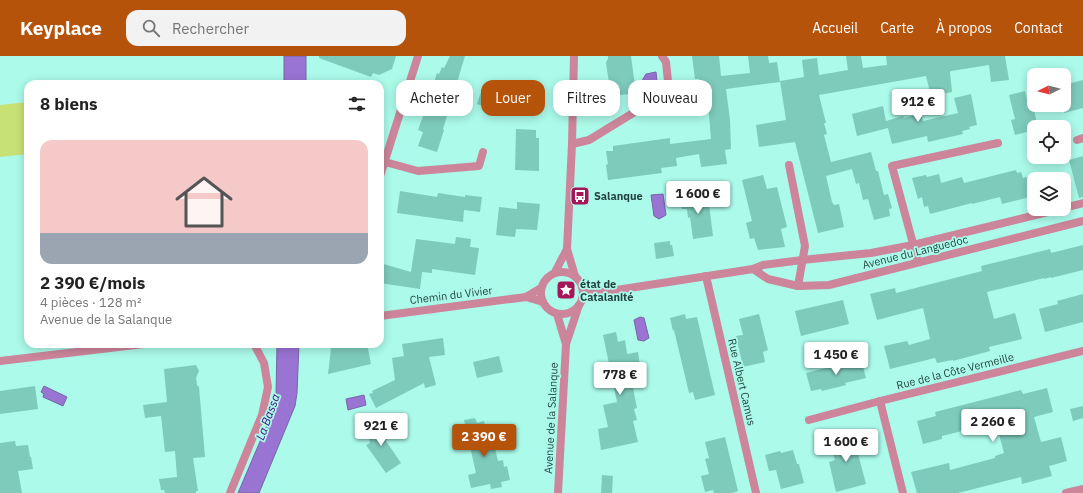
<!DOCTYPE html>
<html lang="fr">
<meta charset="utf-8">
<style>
body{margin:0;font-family:"IBM Plex Sans",sans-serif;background:#f2f2f2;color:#222;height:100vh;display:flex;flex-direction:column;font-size:15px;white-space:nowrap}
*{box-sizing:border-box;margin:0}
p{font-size:13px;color:#767676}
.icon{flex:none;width:22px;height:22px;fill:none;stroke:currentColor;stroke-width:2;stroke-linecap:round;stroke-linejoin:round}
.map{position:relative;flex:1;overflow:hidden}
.drawer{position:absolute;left:24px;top:24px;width:360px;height:268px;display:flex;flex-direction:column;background:#fff;border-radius:12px;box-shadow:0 2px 10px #0003}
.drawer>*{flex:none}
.banner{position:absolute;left:396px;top:24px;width:380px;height:36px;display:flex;gap:8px}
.needle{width:26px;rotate:264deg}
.buttons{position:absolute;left:1027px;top:12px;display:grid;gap:8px}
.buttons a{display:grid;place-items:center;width:44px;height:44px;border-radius:8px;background:#fff;box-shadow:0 2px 10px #0003;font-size:20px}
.price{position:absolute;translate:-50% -34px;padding:0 9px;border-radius:4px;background:#fff;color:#222;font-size:13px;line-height:26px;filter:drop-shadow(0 1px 2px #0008)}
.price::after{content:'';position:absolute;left:50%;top:24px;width:12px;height:9px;margin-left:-6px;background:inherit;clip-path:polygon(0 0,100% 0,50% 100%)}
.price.on{background:#b45309;color:#fff}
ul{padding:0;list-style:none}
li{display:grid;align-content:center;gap:8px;height:212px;padding:0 16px}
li+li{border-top:1px solid #e0e0e0}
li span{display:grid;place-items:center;height:124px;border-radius:12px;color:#555}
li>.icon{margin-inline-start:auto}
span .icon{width:72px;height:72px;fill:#fffc;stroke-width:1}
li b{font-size:17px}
h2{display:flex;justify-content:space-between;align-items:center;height:48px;padding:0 16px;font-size:17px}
.pill{padding:0 14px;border-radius:12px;background:#fff;box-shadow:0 2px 10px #0003;font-size:14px;line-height:36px}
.pill.on{background:#b45309;color:#fff}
header{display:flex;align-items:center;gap:24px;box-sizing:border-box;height:56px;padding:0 20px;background:#b45309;color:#fff}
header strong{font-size:19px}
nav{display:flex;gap:22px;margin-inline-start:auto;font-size:14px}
.search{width:280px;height:36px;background:#f2f2f2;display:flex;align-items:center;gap:10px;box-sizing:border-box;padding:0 14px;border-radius:12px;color:#767676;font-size:15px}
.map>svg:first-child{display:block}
</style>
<header>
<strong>Keyplace</strong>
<div class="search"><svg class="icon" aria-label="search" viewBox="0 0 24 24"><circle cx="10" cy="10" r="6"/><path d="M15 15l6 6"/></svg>Rechercher</div>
<nav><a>Accueil</a><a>Carte</a><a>À propos</a><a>Contact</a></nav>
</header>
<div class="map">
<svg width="1083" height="437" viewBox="0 0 1083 437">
<rect width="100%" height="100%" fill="#abfaea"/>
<path fill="#c8e174" d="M28,46v52l-28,3v-52z"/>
<g fill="#9974d3" stroke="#7666a6">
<rect x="284" y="0" width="22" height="28"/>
<path d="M656,16l1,10 -7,1 -3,5 -7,-4 6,-10z"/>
<path d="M663,138l3,21 -7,4 -5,-3 -3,-21z"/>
<path d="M640,261l4,1 5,20 -5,3 -6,-1 -4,-20z"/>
<path d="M277,288h22l-2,49 -2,13 -36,87h-21l29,-68 8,-21 1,-10z"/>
<path d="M44,330l23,11 -4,9 -20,-9 1,-3 -3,-2z"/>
<path d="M364,339l2,10 -18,5 -2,-11z"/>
</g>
<g fill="#7ecbbc">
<path d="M319,0h77l-4,13 -13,6 -6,-2 -2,4 -52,-19z"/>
<path d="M450,0h15l-22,73 1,1 -7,22 -19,-6 5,-14 -5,-2 5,-14h2l9,-27 -2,-1 5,-15 2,1 3,-7 2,1z"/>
<path d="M608,0h23l4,30 5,7 -29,3 -5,-33 1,-3 1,-1z"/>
<path d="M692,0h27l2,20 29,-3 -2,-17h20l1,7 8,-1 3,20 -54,7 4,31 1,29 -6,1 2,14 -26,3 -2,-13 -23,4 1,8 -16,2 1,5 -54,7 -2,-15 2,-1 -2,-13h7v-5l57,-8v6l41,-5 -3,-36 -5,1 -4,-25h-4z"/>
<path d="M846,0h15l2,12 24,-3 -1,-9h119l4,24 -18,2 -2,-17 -38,6 -1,1 2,20 -21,4 -5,-20 -107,19 7,28h-2l3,11 -3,1 7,27 40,-10 5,19h2l6,24 4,-1 4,14 -3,1 1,7 -16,4 -6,-21 -5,1 -4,-17 -3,1 -4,-15 -26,7 6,26 2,3 5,-1 5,23 -26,6 -23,-91 -36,5 -3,-22 30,-5 -6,-39 24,-4 -2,-17 15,-2 2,17 29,-5z"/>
<path d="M1083,24v28l-19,5v-28z"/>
<path d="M482,33l20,6 -5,16 -20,-7z"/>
<path d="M1025,35l2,8 4,-1 7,29h-4v3l-19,5 -4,-15 4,-1 -6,-24z"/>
<path d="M971,38l6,31 -8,2 1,2 -8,2 1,3 -35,8 -1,-6 -35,8 -4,-16 -31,8 -5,-22 31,-8 3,15 17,-5 1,2 17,-4 2,7 35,-8 -4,-15z"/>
<path d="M516,73l20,1v8h3v33l-24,-1z"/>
<path d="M1083,100v41l-4,1 -10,-38z"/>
<path d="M1016,114l1,3 4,-1 2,6 11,-3v21l-32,8 -2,-7 -28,7v-1l-42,11 -2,-8 -4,1 -2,-10 -4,2 -6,-21 14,-3 1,2 12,-3 2,9 21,-6 2,6z"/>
<path d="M763,119l4,14 10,-2 10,40 -6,2 4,18 -27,3 -4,-12 -4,1 -4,-16 6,-2 -10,-41z"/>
<path d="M400,135l37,6 1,-4 27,4v-2l17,2 -2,15 -16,-2 -1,12 -66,-9z"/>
<path d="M691,135l1,8 16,-3 5,40 -20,3 -3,-22 -2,1 -1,-9h-5l-2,-17z"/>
<path d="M517,146l23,2 -3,26 -21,-1 -1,8 -19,-2 3,-28 18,2z"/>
<path d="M456,181l15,2 -1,8 9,1 -4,27 -43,-6v4l-10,-1 -2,17 -40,-6v-20l31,9 5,-33 39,5z"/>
<path d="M670,185v4h2l2,11 -18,3 -2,-16z"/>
<path d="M1083,189v25l-32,8v-1l-7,2v-1l-57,14 7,27 21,-6 7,26 -33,8 1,4 -37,10v-1l-16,3 -2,-5 -45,11 -6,-23 23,-5 2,4 21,-6 -7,-31 -46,12 -7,-26 25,-6 1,5 86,-22 -1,-5 45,-11 24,-6 1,4z"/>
<path d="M1083,238v28l-38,10 -6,-23 19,-5 -1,-3z"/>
<path d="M843,244l6,24 -48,12 -6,-25z"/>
<path d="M685,258l1,5 11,-2 18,78 -20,5 -2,-8 -4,1 -15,-63 -1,1 -3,-13z"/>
<path d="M759,258l9,36 -5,2 2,10 -22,5 -7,-31 7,-1 -4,-16z"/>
<path d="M616,276l2,10 7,-2 2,14 11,-2 2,14 -11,2 8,40 -3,1 3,11 -4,1 5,21 -37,8 -3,-21 10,-2 -5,-22 14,-3 -14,-67z"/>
<path d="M443,282l2,17 -16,2 7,28 -11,3 -1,-5 -48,25 -7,-14 4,-1 -1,-2 23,-11 -3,-22 12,-2 -2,-12z"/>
<path d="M348,288h19l4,20 -43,10 3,-26z"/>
<path d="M499,300l4,16 -26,6 -4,-16z"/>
<path d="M861,303l5,19 -21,5 1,2 -24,6 -1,-2 -10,2 -5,-18z"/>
<path d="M196,309l3,6 -3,7 1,7 2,2 6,70 -12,1 5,33h-2v2h-31l-1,-3h-3l-2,-11 18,-2 -2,-26 -10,1 -4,-36 -16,2 -2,-13 24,-3 -3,-33z"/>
<path d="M35,330l3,23 -38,5v-23z"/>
<path d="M1047,332l6,24 -19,5 7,25 20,-5 6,24 -18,5 3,10 -30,8 -1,-7 -63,16h-41l-6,-21 38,-9 1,7 45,-12v-2l9,-3 -7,-26 -18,4v-3l-4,1 -1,-1 -32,8v3l-19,5 -6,-23 19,-5 -1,-4 63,-16 23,-6 2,4z"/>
<path d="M1083,350v12l-10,3 -3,-12z"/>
<path d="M475,362l2,5 7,-2 5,24 5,-1 4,17 5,-1 1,7 3,-1 3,14 -9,2 1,5 -11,2 -1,-5 -19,4 -3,-13 8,-2 -12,-53z"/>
<path d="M379,363l2,11 6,9 -1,2 15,22 -15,10 -20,-28 4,-2 -5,-21z"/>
<path d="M852,375l14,53 -30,8 -7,-30 6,-2 -6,-23z"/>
<path d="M725,381l13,54 -6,2h-18l-1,-3 -8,2 -4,-16 8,-2 -4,-15 4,-1 -4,-16z"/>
<path d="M15,385l1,5 12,-1 2,12h1l2,12 -15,2 4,22h-22v-50z"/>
<path d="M793,394l4,14h2l5,19 -23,6 -5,-19 -7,1 -4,-16 15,-4 1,2z"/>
<path d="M602,419l11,1 -1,17h-11z"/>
</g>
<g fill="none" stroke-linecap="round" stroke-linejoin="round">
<g stroke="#cc859a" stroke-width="8">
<path d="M1077,84l6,-2"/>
<path d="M572,88l17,-4 80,-49 -3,-29 -4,-6"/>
<path d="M385,106l33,9 61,-5 4,-14"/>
<path d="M789,109l16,81 -7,40"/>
<path d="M380,120l38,-120"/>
<path d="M1064,152l19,-5"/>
<path d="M918,206l-26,-96 106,-23"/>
<path d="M753,213l15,10 30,7 31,-1 254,-64"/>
<path d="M706,220l50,217"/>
<path d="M582,231l15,6"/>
<path d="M526,241l15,-9"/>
<path d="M582,243l15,-6 156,-24 10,-4 39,-5 69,-7 42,-8 147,-36"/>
<path d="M380,260l146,-19 17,5"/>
<path d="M0,305l144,-17"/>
<path d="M880,345l23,92"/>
<path d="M809,364l71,-19 203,-50"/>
<path d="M230,437l32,-78 6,-28 -4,-24 -10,-19"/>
<path d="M1066,437l17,-4"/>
</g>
<g stroke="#cc859a" stroke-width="8">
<path d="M574,0l-2,88 -5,105 8,27"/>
<circle cx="562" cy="237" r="21"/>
<path d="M555,216l12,-23"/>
<path d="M557,258l9,30 -8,149"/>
<path d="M566,288l13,-39"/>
</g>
</g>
<defs>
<g id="bus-square" transform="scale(1)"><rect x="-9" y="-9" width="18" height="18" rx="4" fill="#a51658" stroke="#abfaea"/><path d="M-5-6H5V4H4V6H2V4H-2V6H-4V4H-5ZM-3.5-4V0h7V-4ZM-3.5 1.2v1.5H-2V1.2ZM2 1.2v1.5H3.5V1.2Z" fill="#fff"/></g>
<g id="sight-square" transform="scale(1)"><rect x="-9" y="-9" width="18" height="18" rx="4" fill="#a51658" stroke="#abfaea"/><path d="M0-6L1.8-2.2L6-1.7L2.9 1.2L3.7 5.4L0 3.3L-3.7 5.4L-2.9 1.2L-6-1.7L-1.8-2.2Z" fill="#fff"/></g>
</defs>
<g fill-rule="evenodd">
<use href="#bus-square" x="580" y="140"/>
<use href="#sight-square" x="566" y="234"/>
</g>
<g text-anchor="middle" stroke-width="3.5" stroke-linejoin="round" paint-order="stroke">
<g font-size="11" font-weight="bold" fill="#23443e" stroke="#abfaea" text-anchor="start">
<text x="594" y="144">Salanque</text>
<text x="580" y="232">état de<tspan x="580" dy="13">Catalanité</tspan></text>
</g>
<g font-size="11" fill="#23443e" stroke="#abfaea">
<text transform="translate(915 196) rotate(-14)" y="4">Avenue du Languedoc</text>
<text transform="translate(451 239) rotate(-7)" y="4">Chemin du Vivier</text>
<text transform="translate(955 315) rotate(-14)" y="4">Rue de la Côte Vermeille</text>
<text transform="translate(742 326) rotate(77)" y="4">Rue Albert Camus</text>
<text transform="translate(551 362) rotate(-87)" y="4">Avenue de la Salanque</text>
</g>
<g font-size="12" font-style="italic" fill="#4a0c83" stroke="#abfaea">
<text transform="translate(268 361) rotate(-70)" y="4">La Bassa</text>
</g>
</g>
</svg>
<div class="buttons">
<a><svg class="needle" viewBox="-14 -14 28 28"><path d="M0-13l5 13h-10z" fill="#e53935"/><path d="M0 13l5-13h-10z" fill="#767676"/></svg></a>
<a><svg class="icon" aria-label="locate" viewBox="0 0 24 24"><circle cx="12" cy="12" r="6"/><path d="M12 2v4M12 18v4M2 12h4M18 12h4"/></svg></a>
<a><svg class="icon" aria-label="layers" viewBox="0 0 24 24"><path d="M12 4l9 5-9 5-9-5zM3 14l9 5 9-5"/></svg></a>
</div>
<b class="price" style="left:918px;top:67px">912 €</b>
<b class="price" style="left:698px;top:159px">1 600 €</b>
<b class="price" style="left:836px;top:320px">1 450 €</b>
<b class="price" style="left:620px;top:340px">778 €</b>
<b class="price" style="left:993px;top:387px">2 260 €</b>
<b class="price" style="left:381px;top:391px">921 €</b>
<b class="price on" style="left:484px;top:402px">2 390 €</b>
<b class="price" style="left:846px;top:407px">1 600 €</b>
<div class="banner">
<a class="pill">Acheter</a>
<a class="pill on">Louer</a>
<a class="pill">Filtres</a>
<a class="pill">Nouveau</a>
</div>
<section class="drawer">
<h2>8 biens<svg class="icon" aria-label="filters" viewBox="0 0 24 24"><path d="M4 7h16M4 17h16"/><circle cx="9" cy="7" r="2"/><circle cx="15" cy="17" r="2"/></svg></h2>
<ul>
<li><span style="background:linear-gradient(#f6c9c9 75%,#9aa5b1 0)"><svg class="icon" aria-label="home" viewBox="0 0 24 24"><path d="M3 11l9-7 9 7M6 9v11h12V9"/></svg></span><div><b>2 390 €/mois</b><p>4 pièces · 128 m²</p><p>Avenue de la Salanque</p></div></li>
</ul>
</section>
</div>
